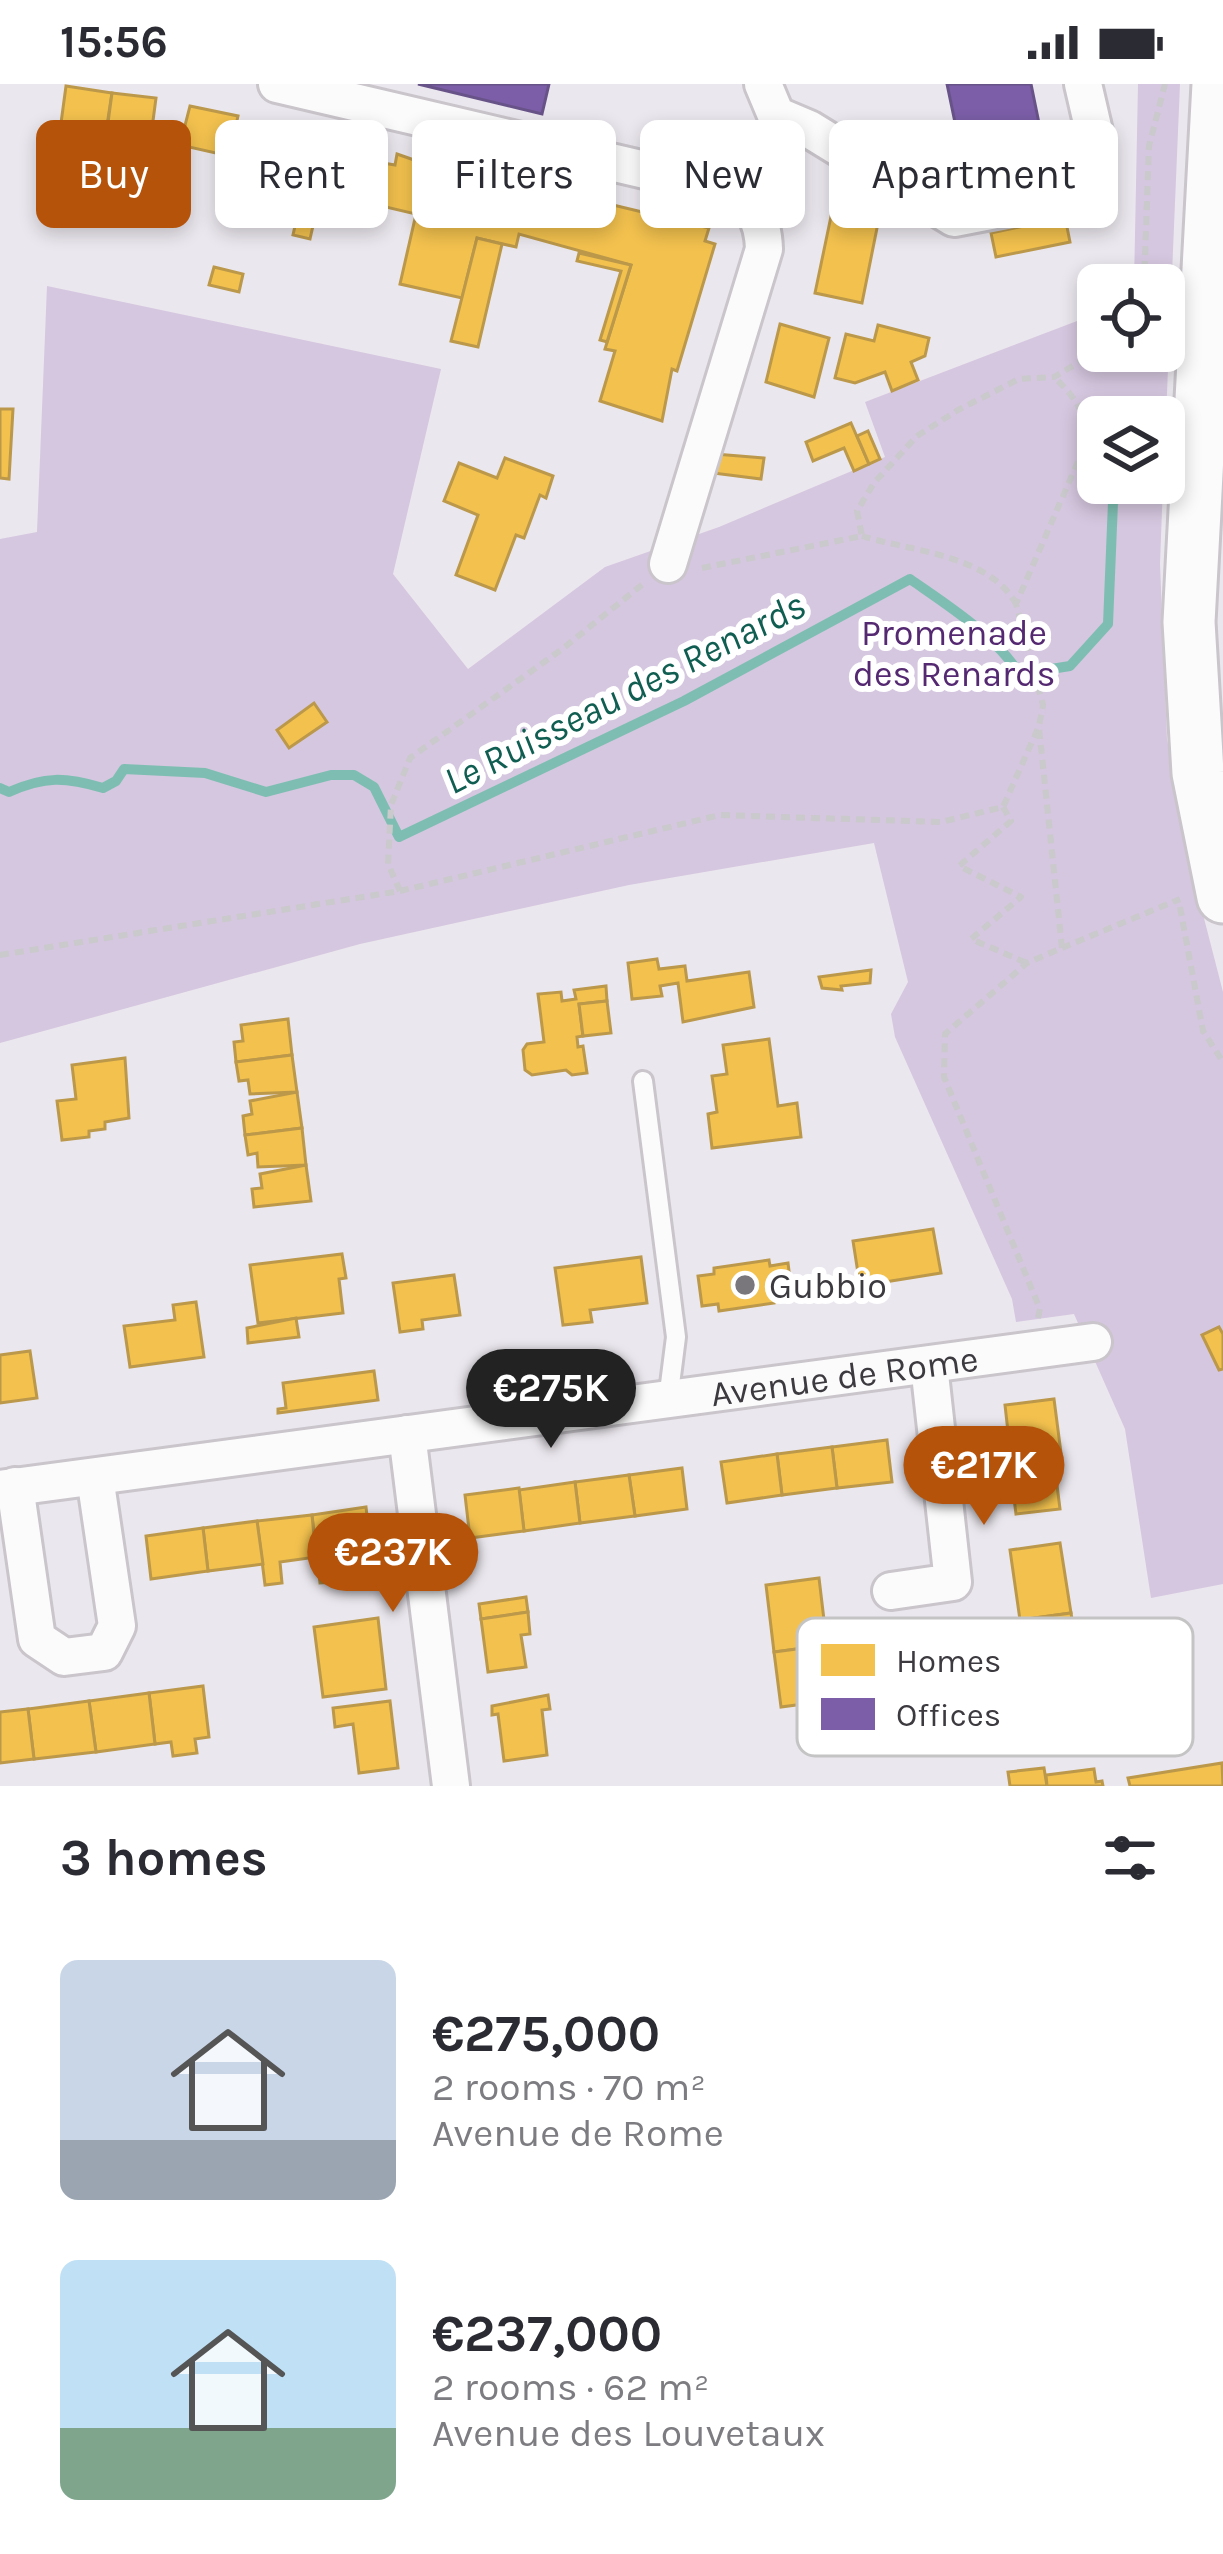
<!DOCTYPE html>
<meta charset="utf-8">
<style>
body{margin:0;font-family:Karla,sans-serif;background:#f2f2f3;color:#2b2b33;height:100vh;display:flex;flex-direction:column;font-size:45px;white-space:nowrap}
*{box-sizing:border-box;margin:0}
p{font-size:39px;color:#7c7c81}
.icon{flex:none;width:66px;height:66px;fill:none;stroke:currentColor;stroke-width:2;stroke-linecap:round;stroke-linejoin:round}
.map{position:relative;height:1702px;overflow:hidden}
.panel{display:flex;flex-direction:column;background:#fff;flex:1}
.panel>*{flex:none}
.guide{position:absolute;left:36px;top:36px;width:1152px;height:108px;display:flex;gap:24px}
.tools{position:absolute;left:1077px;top:180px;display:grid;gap:24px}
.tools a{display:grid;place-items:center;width:108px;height:108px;border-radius:18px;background:#fff;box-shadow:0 6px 18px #0003;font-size:60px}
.price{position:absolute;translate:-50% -102px;padding:0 27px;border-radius:42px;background:#b45309;color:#fff;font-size:39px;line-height:78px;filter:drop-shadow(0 3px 6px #0008)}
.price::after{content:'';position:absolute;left:50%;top:72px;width:36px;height:27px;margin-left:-18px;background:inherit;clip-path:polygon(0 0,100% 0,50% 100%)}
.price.selected{background:#222;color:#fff}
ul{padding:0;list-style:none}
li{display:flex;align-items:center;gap:36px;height:300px;padding:0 60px}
li span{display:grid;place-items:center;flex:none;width:336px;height:240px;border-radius:18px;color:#555}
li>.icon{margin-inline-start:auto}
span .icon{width:144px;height:144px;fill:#fffc;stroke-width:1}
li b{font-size:51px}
h2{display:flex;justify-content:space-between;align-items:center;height:144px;padding:0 60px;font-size:51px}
.pill{padding:0 42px;border-radius:18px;background:#fff;box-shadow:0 6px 18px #0003;font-size:42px;line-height:108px}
.pill.selected{background:#b45309;color:#fff}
.status{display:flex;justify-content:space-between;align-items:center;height:84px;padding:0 60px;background:#fff;direction:ltr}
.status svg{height:33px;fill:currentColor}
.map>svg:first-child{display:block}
</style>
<div class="status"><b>15:56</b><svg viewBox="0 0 49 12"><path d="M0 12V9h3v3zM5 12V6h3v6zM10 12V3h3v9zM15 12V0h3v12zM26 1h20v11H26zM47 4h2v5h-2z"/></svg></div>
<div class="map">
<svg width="1223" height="1702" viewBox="0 0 1223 1702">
<rect width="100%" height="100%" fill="#ebe7ee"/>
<path fill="#d5c7df" d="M1138,0h42l-16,380v-47h-66v66h65l-3,81 7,175 31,156 25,97v592l-72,14 -26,-169 -51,-115 -58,8 -4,-23 -117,-262 -4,-23 17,-32 -34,-139 -245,42 -269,59 -360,99v-504l37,-7 10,-246 394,83 -48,205 75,95 137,-102 114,-40 166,-70 -20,-55 233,-89v38h66v-66h-30z"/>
<g fill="#f2c14e" stroke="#bb984a" stroke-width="3">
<path d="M66,2l46,7 -9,58 -16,-2v-7l-17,-1 2,-16 -11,-2z"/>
<path d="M112,9l44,5 -5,38 -44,-6z"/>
<path d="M190,22l48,10 -9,40 -49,-11z"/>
<path d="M262,39l44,9 -11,48 -18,-1 3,-12 -27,-6z"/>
<path d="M107,46l38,5 -2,21 -40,-5z"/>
<path d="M328,53l47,12 -11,45 -47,-13z"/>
<path d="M397,70l74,26 2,-6 -5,-3 95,23 -5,-1 -2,7 54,11 -1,-7 100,24 -4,13 10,3 -38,127 -5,-2 -10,52 -62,-20 15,-50 -10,-2 26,-84 -112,-31 -3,13 -39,-9 -15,60 -62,-14 16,-70 -43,-10 10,-41 12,2z"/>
<path d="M144,75l17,4 -10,43 -16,-2z"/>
<path d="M834,118l46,11 -18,90 -47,-10z"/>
<path d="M300,120l17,4 -7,31 -17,-4z"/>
<path d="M1065,133l5,25 -74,15 -5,-24z"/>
<path d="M477,154l25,6 -24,103 -27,-6z"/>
<path d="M579,169l52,12 -24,77 -7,-2 21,-69 -44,-10z"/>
<path d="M214,183l29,7 -4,18 -30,-7z"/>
<path d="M780,240l49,14 -15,59 -48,-15z"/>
<path d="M878,241l51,13 -4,18 -14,6 7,18 -26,11 -7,-19 -30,11 -20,-5 11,-44 28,7z"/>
<path d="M0,325h13l-4,70 -9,-1z"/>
<path d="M851,339l18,41 -15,7 -10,-23 -31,13 -7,-19z"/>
<path d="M868,347l12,28 -11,5 -12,-28z"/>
<path d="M715,370l49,4 -3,21 -48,-6z"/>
<path d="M505,374l48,18 -7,22 -6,-3 -16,43 -8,-3 -21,55 -39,-15 22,-60 -34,-14 15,-38 38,15z"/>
<path d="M314,619l13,19 -38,26 -12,-18z"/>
<path d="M657,875l2,10 26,-3 2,15 62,-9 5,35 -71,15 -5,-39 -18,3 2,10 -30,3 -4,-36z"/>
<path d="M871,886l-1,13 -29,3 1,4 -20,-2 -3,-11z"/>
<path d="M606,902l1,15 -28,3 4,32 -6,1 1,10 5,-1 4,27 -15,2 -6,-5 -34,5 -7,-5 -2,-20 4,-6 17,-2 -6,-48 23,-2 1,9 14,-2 -2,-9z"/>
<path d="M607,917l4,32 -28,3 -4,-32z"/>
<path d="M288,935l4,36 -56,7 -2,-20 9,-1 -2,-16z"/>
<path d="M769,955l9,67 19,-3 4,34 -89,11 -4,-34 9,-2 -5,-36 15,-2 -4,-29z"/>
<path d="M292,971l5,37 -47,2 -2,-14 -9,1 -3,-19z"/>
<path d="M125,974l4,60 -24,4v7l-16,2v6l-27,3 -5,-39 19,-2 -4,-34z"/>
<path d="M297,1008l5,36 -57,7 -2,-19 9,-2 -2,-13z"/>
<path d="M302,1044l4,37 -48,2 -1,-14 -9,2 -3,-20z"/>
<path d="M306,1081l5,36 -57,6 -2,-18 10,-1 -2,-14z"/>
<path d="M933,1145l8,44 -81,13 -7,-45z"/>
<path d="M342,1170l4,24 -7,1 4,34 -85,10 -8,-58z"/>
<path d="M641,1173l6,46 -57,7 2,12 -29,3 -8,-57z"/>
<path d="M769,1176l1,6 18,-3 4,31 -19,2 1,7 -55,8 -1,-7 -16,2 -4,-30 16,-2v-6z"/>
<path d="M454,1191l6,40 -38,5 1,9 -23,3 -7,-49z"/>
<path d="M196,1218l8,55 -74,10 -6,-41 51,-6 -2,-15z"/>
<path d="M296,1234l3,19 -51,6 -1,-15z"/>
<path d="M1219,1243l4,7v35l-4,1 -17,-35z"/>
<path d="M30,1267l7,47 -37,5v-48z"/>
<path d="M374,1287l4,29 -100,13v-4l8,-1 -3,-25z"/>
<path d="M1054,1315l7,54 -50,6 -6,-54z"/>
<path d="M887,1356l5,42 -55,6 -5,-41z"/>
<path d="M832,1363l5,41 -55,7 -5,-41z"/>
<path d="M1053,1369l7,56 -44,5 -7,-55z"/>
<path d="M777,1370l5,41 -55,8 -6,-41z"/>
<path d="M682,1384l5,41 -52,7 -6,-41z"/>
<path d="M629,1391l6,41 -55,7 -5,-41z"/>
<path d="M575,1398l5,41 -56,8 -5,-41z"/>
<path d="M519,1404l5,43 -54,7 -5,-43z"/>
<path d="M366,1423l5,43 -41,5 3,27 -13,1 -8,-68z"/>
<path d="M312,1431l4,42 -36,5 2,21 -17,2 -8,-64z"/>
<path d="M257,1437l6,43 -55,7 -5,-43z"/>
<path d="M203,1444l5,43 -57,8 -5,-43z"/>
<path d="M1060,1459l11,70 -51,7 -10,-70z"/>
<path d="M819,1494l8,67 -53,7 -8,-67z"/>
<path d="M526,1513l2,15 -47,7 -2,-15z"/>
<path d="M528,1528l2,22 -9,1 5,32 -38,5 -7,-53z"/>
<path d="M1071,1529l10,65 -51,7 -10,-65z"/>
<path d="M378,1534l8,71 -63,8 -9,-70z"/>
<path d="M827,1561l7,55 -53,7 -7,-55z"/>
<path d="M203,1602l6,51 -14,2 2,14 -24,3 -2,-14 -16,2 -6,-51z"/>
<path d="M149,1609l6,51 -59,8 -7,-51z"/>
<path d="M548,1611l2,14 -8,1 5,45 -43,6 -6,-47 -6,1v-9z"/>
<path d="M89,1617l7,51 -62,7 -6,-50z"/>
<path d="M390,1617l8,67 -39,5 -6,-49 -18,3 -2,-19z"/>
<path d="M28,1625l6,50 -34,4v-51z"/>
<path d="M1222,1679l1,23h-93l-2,-8z"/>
<path d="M1044,1684l3,18h-37l-2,-14z"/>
<path d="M1094,1685l2,13 6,-1 1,5h-56l-1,-11z"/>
</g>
<g fill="#7b5ea7" stroke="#685388" stroke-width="3">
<path d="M418,0h131l-7,30z"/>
<path d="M947,0h84l21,103 -80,17z"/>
</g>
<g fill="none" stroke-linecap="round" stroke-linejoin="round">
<path stroke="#7ebeb2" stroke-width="10" d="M0,704l9,4c36,-16 56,-15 94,-4l13,-7 8,-12 81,4 61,19 65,-17h23l20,12 25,50 285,-136 226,-122c40,28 82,54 110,95l50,-8 38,-42 5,-122 25,-19"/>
<g stroke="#c9c5cb" stroke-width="24">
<path id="service" d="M643,997l33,256 -8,63"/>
</g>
<g stroke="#c9c5cb" stroke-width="42">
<g id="minor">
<path d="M277,0l445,104c29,13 41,28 42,61l-96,315"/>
<path d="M763,0l13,31 33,14 145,89 115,-22 27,-56 -13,-56"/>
<path d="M407,1350l44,352"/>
<path d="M15,1402l22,153 27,18 40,-5 13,-26 -22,-149"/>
<path id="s1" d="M0,1405l1093,-147"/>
<path d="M891,1507l62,-9 -24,-217"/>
</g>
</g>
<g stroke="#c9c5cb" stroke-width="57">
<path id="secondary" d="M1218,0l-29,538 9,151 25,124"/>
</g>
<g stroke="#cac9cc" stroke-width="6" stroke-dasharray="9 6" stroke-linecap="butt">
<path d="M778,103l9,-2 10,-25"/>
<path d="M1144,201l5,-139 16,-62"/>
<path d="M862,452c48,15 128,19 154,68"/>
<path d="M702,484l160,-32 -5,-25 17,-28 43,-47 41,-26 61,-31 35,-2 44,-26"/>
<path d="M1003,723l8,14 -52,45 62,31 -50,42 56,24"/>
<path d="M400,807l-12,-27 3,-59 19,-47 151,-108 82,-66"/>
<path d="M1180,823l23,124 20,31"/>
<path d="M1062,864l118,-49"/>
<path d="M0,871l400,-64 320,-76 221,7 62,-15 36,-81 4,-21 -27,-101 67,-154c7,-33 -6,-51 -29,-73"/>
<path d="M1038,1234l2,-9 -96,-232 1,-43 82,-71 35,-15 -23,-220"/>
</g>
<use href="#service" stroke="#fcfbfc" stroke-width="18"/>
<use href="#minor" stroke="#fcfbfc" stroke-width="36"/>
<use href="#secondary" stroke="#fcfbfc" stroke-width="51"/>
</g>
<circle fill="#79767c" stroke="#fff" stroke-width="4.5" cx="745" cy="1201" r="12"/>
<g text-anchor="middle" stroke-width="12" stroke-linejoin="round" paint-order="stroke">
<g font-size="36" fill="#552971" stroke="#fff">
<text x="954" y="561">Promenade<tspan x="954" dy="41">des Renards</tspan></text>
</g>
<g font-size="36" fill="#3c393f" stroke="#fff" text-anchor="start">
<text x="769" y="1214">Gubbio</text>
</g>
<g font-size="36" fill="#3c393f" stroke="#fff">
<text dy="13" stroke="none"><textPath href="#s1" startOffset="852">Avenue de Rome</textPath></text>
</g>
<g font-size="39" font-style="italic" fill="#105e51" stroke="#fff">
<text transform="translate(624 608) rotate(-27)" y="14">Le Ruisseau des Renards</text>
</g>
</g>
<rect x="797" y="1534" width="396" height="138" rx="18" fill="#fff" stroke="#c4c4c5" stroke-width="3"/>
<rect x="821" y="1560" width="54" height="32" fill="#f2c14e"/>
<rect x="821" y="1614" width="54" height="32" fill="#7b5ea7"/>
<g font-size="33" fill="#3c393f">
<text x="896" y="1588">Homes</text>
<text x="896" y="1642">Offices</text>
</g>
</svg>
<div class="tools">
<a><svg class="icon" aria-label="locate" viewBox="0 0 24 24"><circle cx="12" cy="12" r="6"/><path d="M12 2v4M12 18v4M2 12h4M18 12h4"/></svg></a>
<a><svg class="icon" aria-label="layers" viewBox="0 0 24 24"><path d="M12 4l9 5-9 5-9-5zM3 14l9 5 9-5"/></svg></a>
</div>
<b class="price selected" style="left:551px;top:1367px">€275K</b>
<b class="price" style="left:984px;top:1444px">€217K</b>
<b class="price" style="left:393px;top:1531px">€237K</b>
<div class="guide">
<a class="pill selected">Buy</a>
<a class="pill">Rent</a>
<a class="pill">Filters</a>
<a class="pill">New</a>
<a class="pill">Apartment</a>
</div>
</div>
<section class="panel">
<h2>3 homes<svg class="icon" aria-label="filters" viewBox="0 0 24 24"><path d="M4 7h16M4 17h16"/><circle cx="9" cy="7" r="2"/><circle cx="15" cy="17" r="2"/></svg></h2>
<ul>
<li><span style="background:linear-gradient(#c9d6e8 75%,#9aa5b1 0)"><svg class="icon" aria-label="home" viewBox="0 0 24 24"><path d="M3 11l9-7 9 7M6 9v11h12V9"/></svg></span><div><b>€275,000</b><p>2 rooms · 70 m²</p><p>Avenue de Rome</p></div></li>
<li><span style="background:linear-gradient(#bfe0f5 70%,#7fa58c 0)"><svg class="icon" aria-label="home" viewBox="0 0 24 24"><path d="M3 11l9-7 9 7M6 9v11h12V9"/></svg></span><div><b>€237,000</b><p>2 rooms · 62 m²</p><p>Avenue des Louvetaux</p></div></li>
</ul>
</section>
